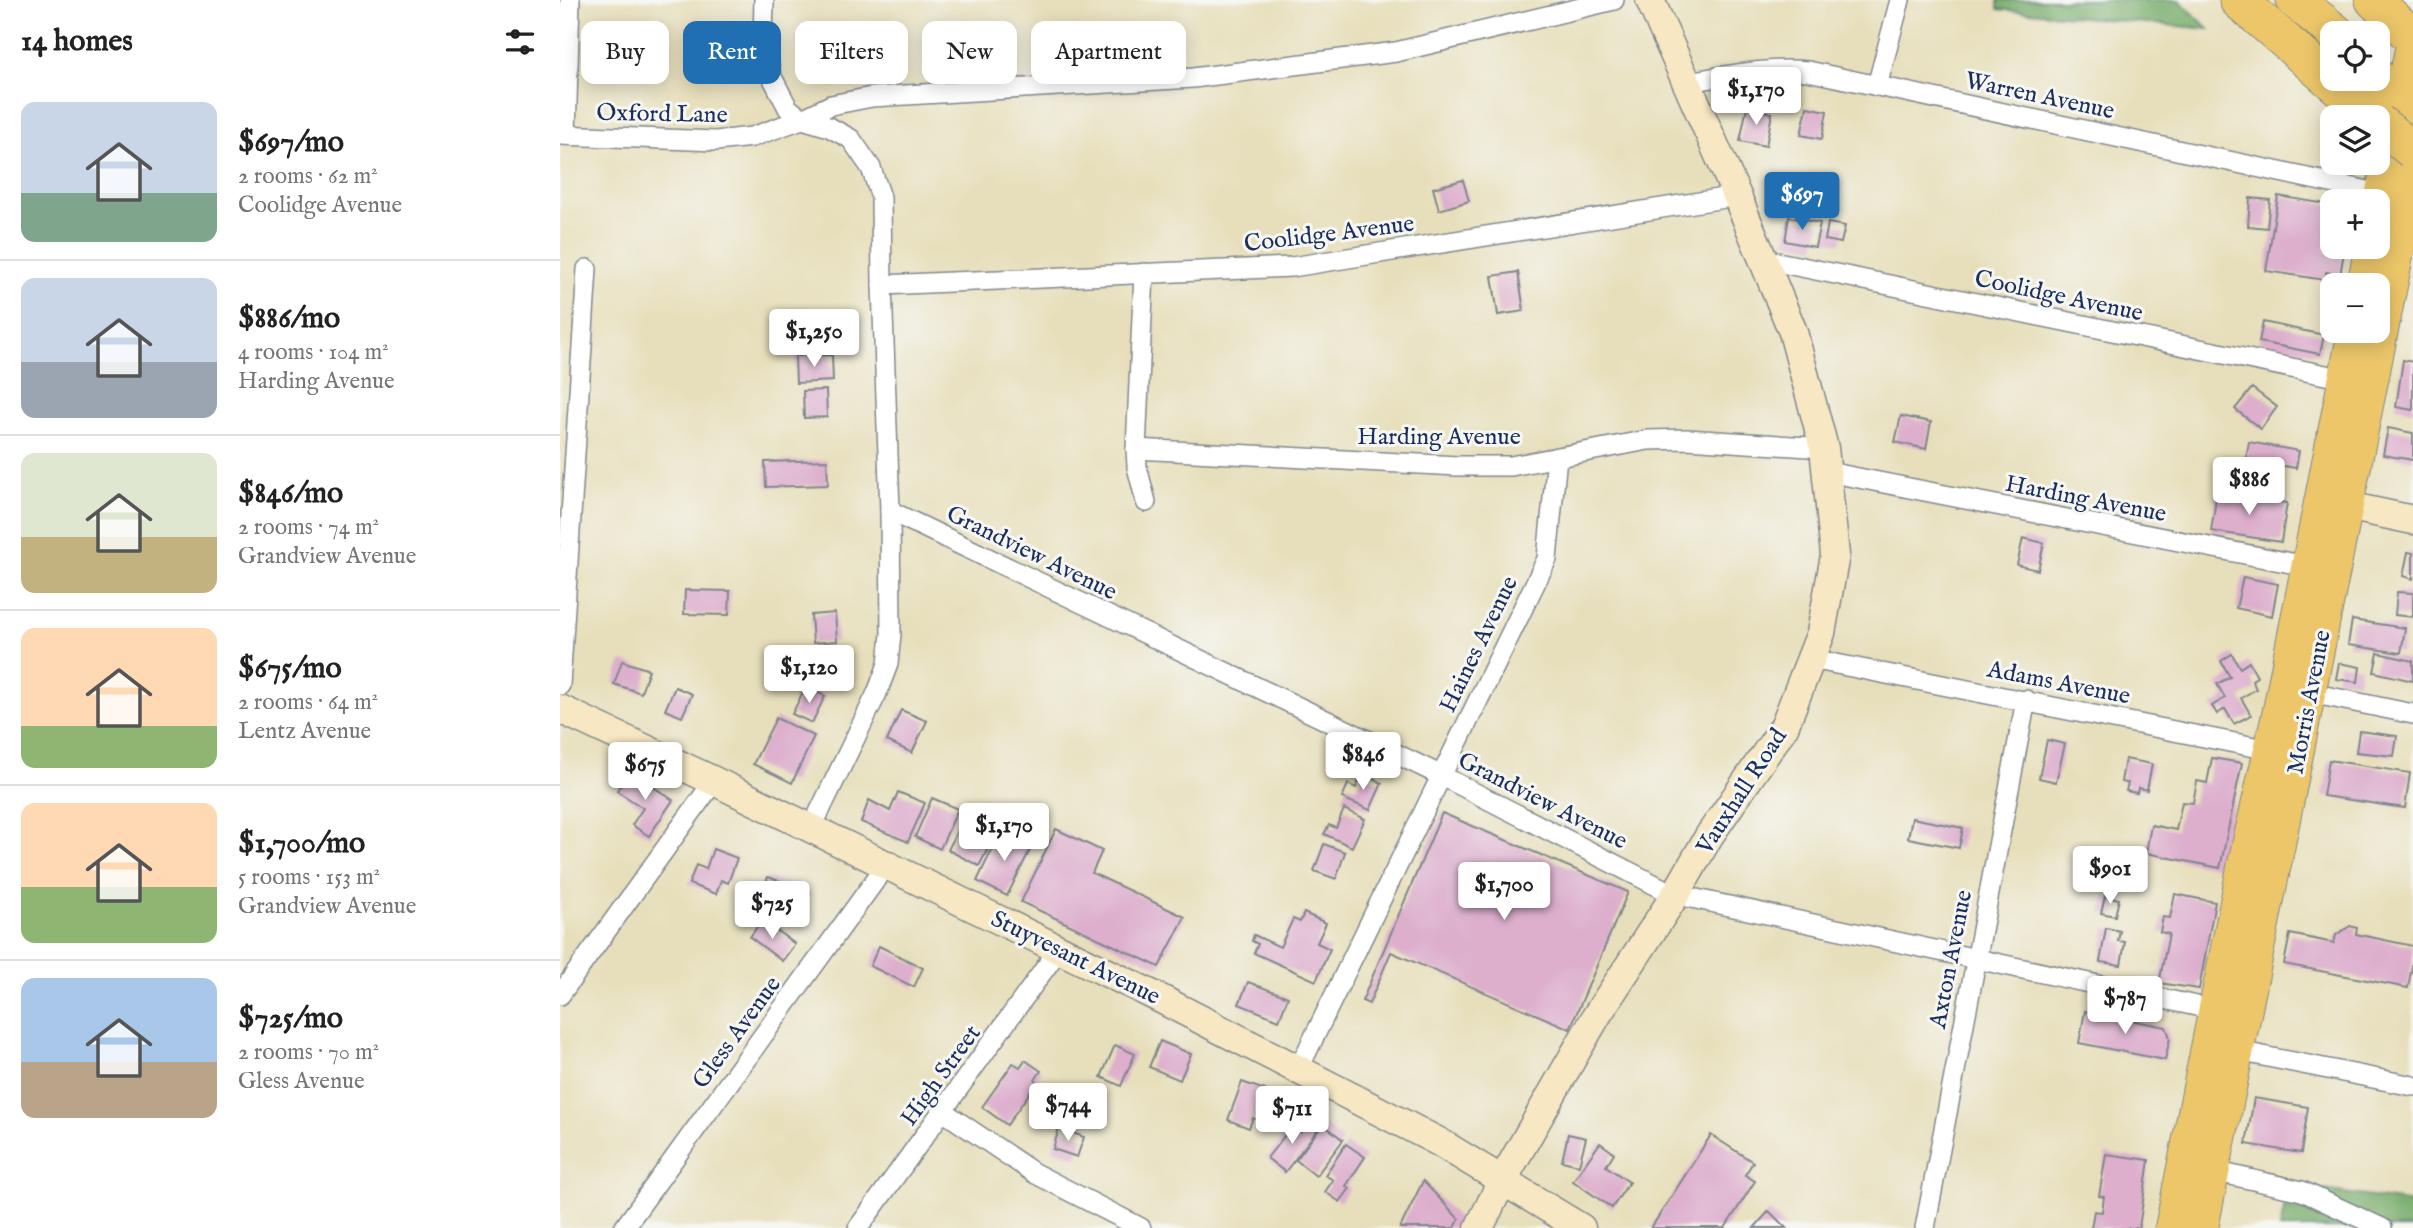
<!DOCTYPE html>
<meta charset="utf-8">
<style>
body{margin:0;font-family:"IM FELL English",serif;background:#f2f2f2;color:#222;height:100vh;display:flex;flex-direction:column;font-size:26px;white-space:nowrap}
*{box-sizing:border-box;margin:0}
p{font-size:23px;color:#767676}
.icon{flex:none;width:38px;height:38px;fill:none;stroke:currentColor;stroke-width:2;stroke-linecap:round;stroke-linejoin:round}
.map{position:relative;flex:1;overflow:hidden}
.drawer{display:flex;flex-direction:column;background:#fff;width:560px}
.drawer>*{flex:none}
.guide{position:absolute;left:21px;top:21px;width:665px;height:63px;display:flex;gap:14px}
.controls{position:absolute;left:1760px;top:21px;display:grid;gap:14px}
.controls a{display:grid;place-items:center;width:70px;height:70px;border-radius:14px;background:#fff;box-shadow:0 4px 18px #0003;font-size:35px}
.price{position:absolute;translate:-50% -60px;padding:0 16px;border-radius:7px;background:#fff;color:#222;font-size:23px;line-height:46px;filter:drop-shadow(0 2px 4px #0008)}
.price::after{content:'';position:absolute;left:50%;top:42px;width:21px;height:16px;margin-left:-10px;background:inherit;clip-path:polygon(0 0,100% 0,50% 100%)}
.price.on{background:#1f6fb2;color:#fff}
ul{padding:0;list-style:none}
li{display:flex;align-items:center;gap:21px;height:175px;padding:0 21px}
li+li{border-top:2px solid #e0e0e0}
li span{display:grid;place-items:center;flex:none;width:196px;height:140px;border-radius:14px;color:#555}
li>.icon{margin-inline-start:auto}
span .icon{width:84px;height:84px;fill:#fffc;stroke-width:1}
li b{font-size:30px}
h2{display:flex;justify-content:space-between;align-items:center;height:84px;padding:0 21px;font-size:30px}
.pill{padding:0 24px;border-radius:14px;background:#fff;box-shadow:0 4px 18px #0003;font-size:24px;line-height:63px}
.pill.on{background:#1f6fb2;color:#fff}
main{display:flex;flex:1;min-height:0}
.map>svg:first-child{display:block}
</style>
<main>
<section class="drawer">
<h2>14 homes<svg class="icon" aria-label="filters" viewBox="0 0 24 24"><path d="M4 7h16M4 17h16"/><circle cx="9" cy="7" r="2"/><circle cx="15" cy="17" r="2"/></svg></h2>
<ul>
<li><span style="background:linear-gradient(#c9d6e8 65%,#7fa58c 0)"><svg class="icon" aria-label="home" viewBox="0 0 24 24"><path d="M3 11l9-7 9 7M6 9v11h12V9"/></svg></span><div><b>$697/mo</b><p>2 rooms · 62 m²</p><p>Coolidge Avenue</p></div></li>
<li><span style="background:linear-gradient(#c9d6e8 60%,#9aa5b1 0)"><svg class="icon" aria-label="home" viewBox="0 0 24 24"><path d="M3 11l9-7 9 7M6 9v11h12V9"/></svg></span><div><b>$886/mo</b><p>4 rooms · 104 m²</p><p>Harding Avenue</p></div></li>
<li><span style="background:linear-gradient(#dfe7d0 60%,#c2b280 0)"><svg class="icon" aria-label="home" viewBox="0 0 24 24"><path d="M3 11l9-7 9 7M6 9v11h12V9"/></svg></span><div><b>$846/mo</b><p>2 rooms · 74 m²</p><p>Grandview Avenue</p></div></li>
<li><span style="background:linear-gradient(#ffd9b3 70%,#8fb573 0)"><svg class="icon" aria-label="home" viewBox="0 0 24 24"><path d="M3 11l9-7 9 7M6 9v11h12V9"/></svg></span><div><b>$675/mo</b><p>2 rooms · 64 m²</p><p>Lentz Avenue</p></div></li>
<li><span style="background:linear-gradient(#ffd9b3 60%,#8fb573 0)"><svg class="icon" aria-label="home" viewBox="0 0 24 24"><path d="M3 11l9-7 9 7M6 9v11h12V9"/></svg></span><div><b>$1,700/mo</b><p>5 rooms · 153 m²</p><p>Grandview Avenue</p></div></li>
<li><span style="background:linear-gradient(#a9c7e8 60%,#b9a48a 0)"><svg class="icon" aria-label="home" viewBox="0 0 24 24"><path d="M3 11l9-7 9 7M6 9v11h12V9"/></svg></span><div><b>$725/mo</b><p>2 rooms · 70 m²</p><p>Gless Avenue</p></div></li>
</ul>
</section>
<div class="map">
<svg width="1853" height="1228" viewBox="0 0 1853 1228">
<rect width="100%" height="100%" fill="#f6f6f2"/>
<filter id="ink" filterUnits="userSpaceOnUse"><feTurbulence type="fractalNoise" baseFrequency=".0143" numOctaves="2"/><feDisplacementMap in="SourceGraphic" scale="14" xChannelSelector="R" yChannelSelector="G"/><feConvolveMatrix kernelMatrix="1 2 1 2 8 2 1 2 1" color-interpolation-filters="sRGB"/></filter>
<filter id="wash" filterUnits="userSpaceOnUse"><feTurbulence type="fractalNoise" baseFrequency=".00686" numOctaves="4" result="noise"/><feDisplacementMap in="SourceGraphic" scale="28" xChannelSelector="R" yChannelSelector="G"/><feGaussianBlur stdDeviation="1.57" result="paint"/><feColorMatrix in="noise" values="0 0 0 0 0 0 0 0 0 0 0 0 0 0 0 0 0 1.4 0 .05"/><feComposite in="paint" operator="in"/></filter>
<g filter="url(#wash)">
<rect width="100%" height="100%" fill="#e7dfbb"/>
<g fill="#74aa68" stroke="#486c63" stroke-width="2">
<path d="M1438,0h181l30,29 -211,-20z"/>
<path d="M1729,1185l124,18v25h-133z"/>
</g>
<g id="blocks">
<g fill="#ddafcd">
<path d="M1187,107l25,6 -6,33 -26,-5z"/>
<path d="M1247,107l20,4 -5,28 -21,-4z"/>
<path d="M903,180l6,21 -30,9 -6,-22z"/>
<path d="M1718,196l55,9v42h12l-5,28 -14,-3 -1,8 -59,-9z"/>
<path d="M1690,198l20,2 -3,28 -19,-2z"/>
<path d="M1229,217l31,6 -5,24 -30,-6z"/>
<path d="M1268,223l17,3 -4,17 -16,-3z"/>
<path d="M958,272l6,39 -26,4 -6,-39z"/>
<path d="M1703,322l61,13 -4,19 -61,-12z"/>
<path d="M272,355l1,26 -37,2 -1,-27z"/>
<path d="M1843,360l10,2v48l-17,-3z"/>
<path d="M1692,388l25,19 -16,22 -26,-20z"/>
<path d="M266,390l1,27 -23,1 -1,-27z"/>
<path d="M1341,416l30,6 -5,27 -31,-7z"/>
<path d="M1828,428l25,5v27l-30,-5z"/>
<path d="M1689,442l50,9 -3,17 -50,-8z"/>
<path d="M267,460l1,25 -62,2 -1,-25z"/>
<path d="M1657,492l70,11 -6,39 -70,-11z"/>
<path d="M1463,538l21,5 -6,27 -21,-5z"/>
<path d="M1848,552l5,1v26l-10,-3z"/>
<path d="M1683,577l35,7 -6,32 -36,-8z"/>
<path d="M125,590l45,1 -1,24 -45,-1z"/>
<path d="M1837,592l16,1v24l-18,-2z"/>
<path d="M275,613l2,28 -24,2 -2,-28z"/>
<path d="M1792,620l53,8 -4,25 -53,-8z"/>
<path d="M255,653l24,9 -11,27 -24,-10z"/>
<path d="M1818,653l35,8v20l-39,-9z"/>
<path d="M1672,654l8,14 9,-6 8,15 -5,3 4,9 -15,9 10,17 -17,9 -9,-15 -8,5 -5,-8 13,-8 -8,-14 13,-7 -9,-16z"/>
<path d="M62,661l27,9 -8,23 -27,-9z"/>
<path d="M1779,663l21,4 -2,15 -22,-3z"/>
<path d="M246,686l19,10 -13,27 -20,-9z"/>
<path d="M115,687l17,7 -10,23 -17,-7z"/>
<path d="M341,710l26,11 -15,32 -25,-12z"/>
<path d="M216,718l38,18 -22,47 -39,-19z"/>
<path d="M1799,731l38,5 -3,20 -38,-4z"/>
<path d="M1487,740l18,4 -9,38 -17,-4z"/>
<path d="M1652,758l30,5 -22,105 -74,-15 5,-28 25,5 6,-28 11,1 4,-22 10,2z"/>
<path d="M1565,759l27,5 -5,26 -9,-2 -1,5 -11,-2 2,-8 -7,-1z"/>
<path d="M1769,760l81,13 -5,35 -82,-12z"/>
<path d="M70,771l43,29 -24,36 -17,-11 11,-17 -26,-17z"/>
<path d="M802,774l20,9 -12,27 -28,-12 6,-14 8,4z"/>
<path d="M338,792l27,11 -17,39 -47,-20 8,-22 21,11z"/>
<path d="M372,798l26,11 -18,40 -25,-12z"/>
<path d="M784,809l21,10 -13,28 -28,-13 5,-9 7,3z"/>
<path d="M882,813l186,79 -58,137 -179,-77 -22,52 -7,-3z"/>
<path d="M1352,818l51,10 -4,20 -51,-10z"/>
<path d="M403,819l32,16 -16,31 -31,-16z"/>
<path d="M496,829l46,22 -10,22 93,44 -26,50 -138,-65z"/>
<path d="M441,831l31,15 -25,50 -30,-15z"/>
<path d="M764,844l21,8 -9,27 -22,-8z"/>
<path d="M153,849l24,9 -9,25 -7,-3 -5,14 -27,-10 7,-19 10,4z"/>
<path d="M208,877l42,15 -7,20 -43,-15z"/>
<path d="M1615,894l40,8 -16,87 -40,-6 10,-49 -9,-2 3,-15 7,1z"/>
<path d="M1545,896l14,3 -4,17 -14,-3z"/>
<path d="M744,913l22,10 -9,20 13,6 -14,32 -62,-28 4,-9 -6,-3 2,-6 26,12 13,-28 7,3z"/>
<path d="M202,920l33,24 -13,17 -32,-24z"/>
<path d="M1790,926l7,2 -1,6 57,12v14l-5,28 -124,-24 6,-30 44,9 2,-8z"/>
<path d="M1546,928l14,3 -2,10 7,1 -4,23 -21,-3z"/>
<path d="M319,946l44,22 -9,19 -44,-21z"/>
<path d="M688,982l40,15 -9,23 -40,-16z"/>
<path d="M1525,1011l81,16 4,11 -5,22 -86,-17z"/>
<path d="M600,1041l31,13 -11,26 -31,-13z"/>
<path d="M555,1045l20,9 -14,32 -20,-9z"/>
<path d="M465,1060l16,11 -6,9 2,2 -30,43 -25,-18 31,-44 7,4z"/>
<path d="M682,1082l23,8 -6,17 14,5 -4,12 -16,-6 -4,10 -21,-8z"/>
<path d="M1694,1098l54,9 -7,46 -55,-9z"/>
<path d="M750,1120l9,8 -34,44 -18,-14 26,-33 8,7z"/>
<path d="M763,1124l20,16 -27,36 -20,-16z"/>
<path d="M499,1128l25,9 -7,20 -24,-8z"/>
<path d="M1008,1134l18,4 -7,27 -17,-4z"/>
<path d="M1151,1135l42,27 -8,13 10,6 -30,47h-74z"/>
<path d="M1040,1143l14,10 -8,13 23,16 -17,26 -39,-27z"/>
<path d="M786,1144l19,13 -19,29 4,2 -10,14 -15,-10 8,-12 -8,-5z"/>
<path d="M1546,1154l43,6 -10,68h-48l3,-17 8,1 2,-15 -5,-1z"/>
<path d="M863,1181l36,38 -4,9h-55z"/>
<path d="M1209,1211l17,17h-32z"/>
</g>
</g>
</g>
<g filter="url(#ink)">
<use href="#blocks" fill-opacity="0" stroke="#81878c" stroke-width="2"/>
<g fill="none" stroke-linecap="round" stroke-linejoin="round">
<g stroke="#81878c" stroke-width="22">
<g id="street">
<path d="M204,0l-1,39 8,36 17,33 14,11 27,8 22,12 20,29 10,29 1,88 8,226 1,123 -3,30 -11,29 -66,136"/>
<path d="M1127,82c40,-6 80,-15 121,-11l574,123"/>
<path d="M1317,86l23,-86"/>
<path d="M0,135l156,6 36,-4 50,-18 29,-14 41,-8 321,-19 203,-26 218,-52"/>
<path d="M6,135l4,-135"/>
<path d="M1203,259l582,120"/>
<path d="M584,273l-8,176 1,18 9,35"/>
<path d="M322,285l410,-18 445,-71"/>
<path d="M576,449l322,17h53l137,-26 39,-1 137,9"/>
<path d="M1268,472l488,96"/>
<path d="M330,511l550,264 233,119 542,116"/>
<path d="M1251,659l469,93"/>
<path d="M0,685l27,-416"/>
<path d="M1741,691l112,23"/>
<path d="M0,995l154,-214"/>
<path d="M1678,1051l175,35"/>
<path d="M738,1070l249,-511 10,-102"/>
<path d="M384,1112l90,61 107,55"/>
<path d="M1645,1169l97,22 80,37"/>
<path d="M64,1228l263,-364"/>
<path d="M298,1228l201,-279"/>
<path d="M1365,1228l101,-528"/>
</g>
</g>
<g stroke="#81878c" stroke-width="31">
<g id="secondary">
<path d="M1787,506l66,14"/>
<path d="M0,709l154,72 443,216 282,145 142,86"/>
<path d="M919,1228l23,-47 95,-166 79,-121 33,-58 75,-109 37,-94 14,-78 -11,-107 -31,-116 -56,-136 -87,-196"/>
</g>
</g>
<g stroke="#81878c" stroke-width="34">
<g id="primary">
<path d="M1818,211l35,-171"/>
<path d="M1803,285l8,-38"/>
<path d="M1611,1228l73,-365 34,-148 76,-384"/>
<path d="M1642,1228l211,-1052"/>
</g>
</g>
<g stroke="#81878c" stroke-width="39">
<g id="highway">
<path d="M1678,0l135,117"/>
<path d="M1735,0l41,33"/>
<path d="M1814,0l39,38"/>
<path d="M1818,78l10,30 2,34"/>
</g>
</g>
<use href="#street" stroke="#fff" stroke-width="19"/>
<use href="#secondary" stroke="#f7e8c3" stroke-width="28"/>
<use href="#primary" stroke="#ecc669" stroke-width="32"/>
<use href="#highway" stroke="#ecc669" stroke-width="37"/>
<g stroke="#81878c" stroke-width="39" stroke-linecap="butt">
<path id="highway-bridge" d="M1818,122l35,29"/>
</g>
<use href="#highway-bridge" stroke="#ecc669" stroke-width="37"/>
</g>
</g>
<g text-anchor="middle" stroke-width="6" stroke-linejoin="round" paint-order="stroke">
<g font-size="24" fill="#1b2f5e" stroke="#f6f6f2">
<text transform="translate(1480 95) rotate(12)" y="8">Warren Avenue</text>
<text transform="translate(102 113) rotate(1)" y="8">Oxford Lane</text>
<text transform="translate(769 233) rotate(-7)" y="8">Coolidge Avenue</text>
<text transform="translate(1499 295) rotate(12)" y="8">Coolidge Avenue</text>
<text x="879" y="444">Harding Avenue</text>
<text transform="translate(1526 498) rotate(11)" y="8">Harding Avenue</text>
<text transform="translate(472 552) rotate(26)" y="8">Grandview Avenue</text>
<text transform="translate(918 644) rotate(-64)" y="8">Haines Avenue</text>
<text transform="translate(1499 682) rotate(11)" y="8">Adams Avenue</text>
<text transform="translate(1748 702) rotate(-79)" y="8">Morris Avenue</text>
<text transform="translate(1181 791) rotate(-57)" y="8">Vauxhall Road</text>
<text transform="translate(983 800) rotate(27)" y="8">Grandview Avenue</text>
<text transform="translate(516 957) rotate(26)" y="8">Stuyvesant Avenue</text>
<text transform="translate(1390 959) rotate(-79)" y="8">Axton Avenue</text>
<text transform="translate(176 1032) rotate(-54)" y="8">Gless Avenue</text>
<text transform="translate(380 1075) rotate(-54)" y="8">High Street</text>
</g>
</g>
</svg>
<div class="controls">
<a><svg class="icon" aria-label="locate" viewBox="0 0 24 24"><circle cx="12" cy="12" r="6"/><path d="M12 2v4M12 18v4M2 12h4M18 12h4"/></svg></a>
<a><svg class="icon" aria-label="layers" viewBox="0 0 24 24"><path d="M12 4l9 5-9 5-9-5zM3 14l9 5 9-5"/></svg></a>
<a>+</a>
<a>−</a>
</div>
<b class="price" style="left:1196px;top:127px">$1,170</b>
<b class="price on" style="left:1242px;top:232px">$697</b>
<b class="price" style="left:254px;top:369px">$1,250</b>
<b class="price" style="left:1689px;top:517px">$886</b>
<b class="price" style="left:249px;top:705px">$1,120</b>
<b class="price" style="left:803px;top:792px">$846</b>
<b class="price" style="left:85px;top:802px">$675</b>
<b class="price" style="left:444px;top:863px">$1,170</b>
<b class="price" style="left:1550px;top:906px">$901</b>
<b class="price" style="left:944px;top:922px">$1,700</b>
<b class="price" style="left:212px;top:941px">$725</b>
<b class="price" style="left:1565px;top:1036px">$787</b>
<b class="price" style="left:508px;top:1143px">$744</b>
<b class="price" style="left:732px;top:1146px">$711</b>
<div class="guide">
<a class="pill">Buy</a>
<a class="pill on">Rent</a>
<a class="pill">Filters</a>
<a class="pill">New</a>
<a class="pill">Apartment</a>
</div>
</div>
</main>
